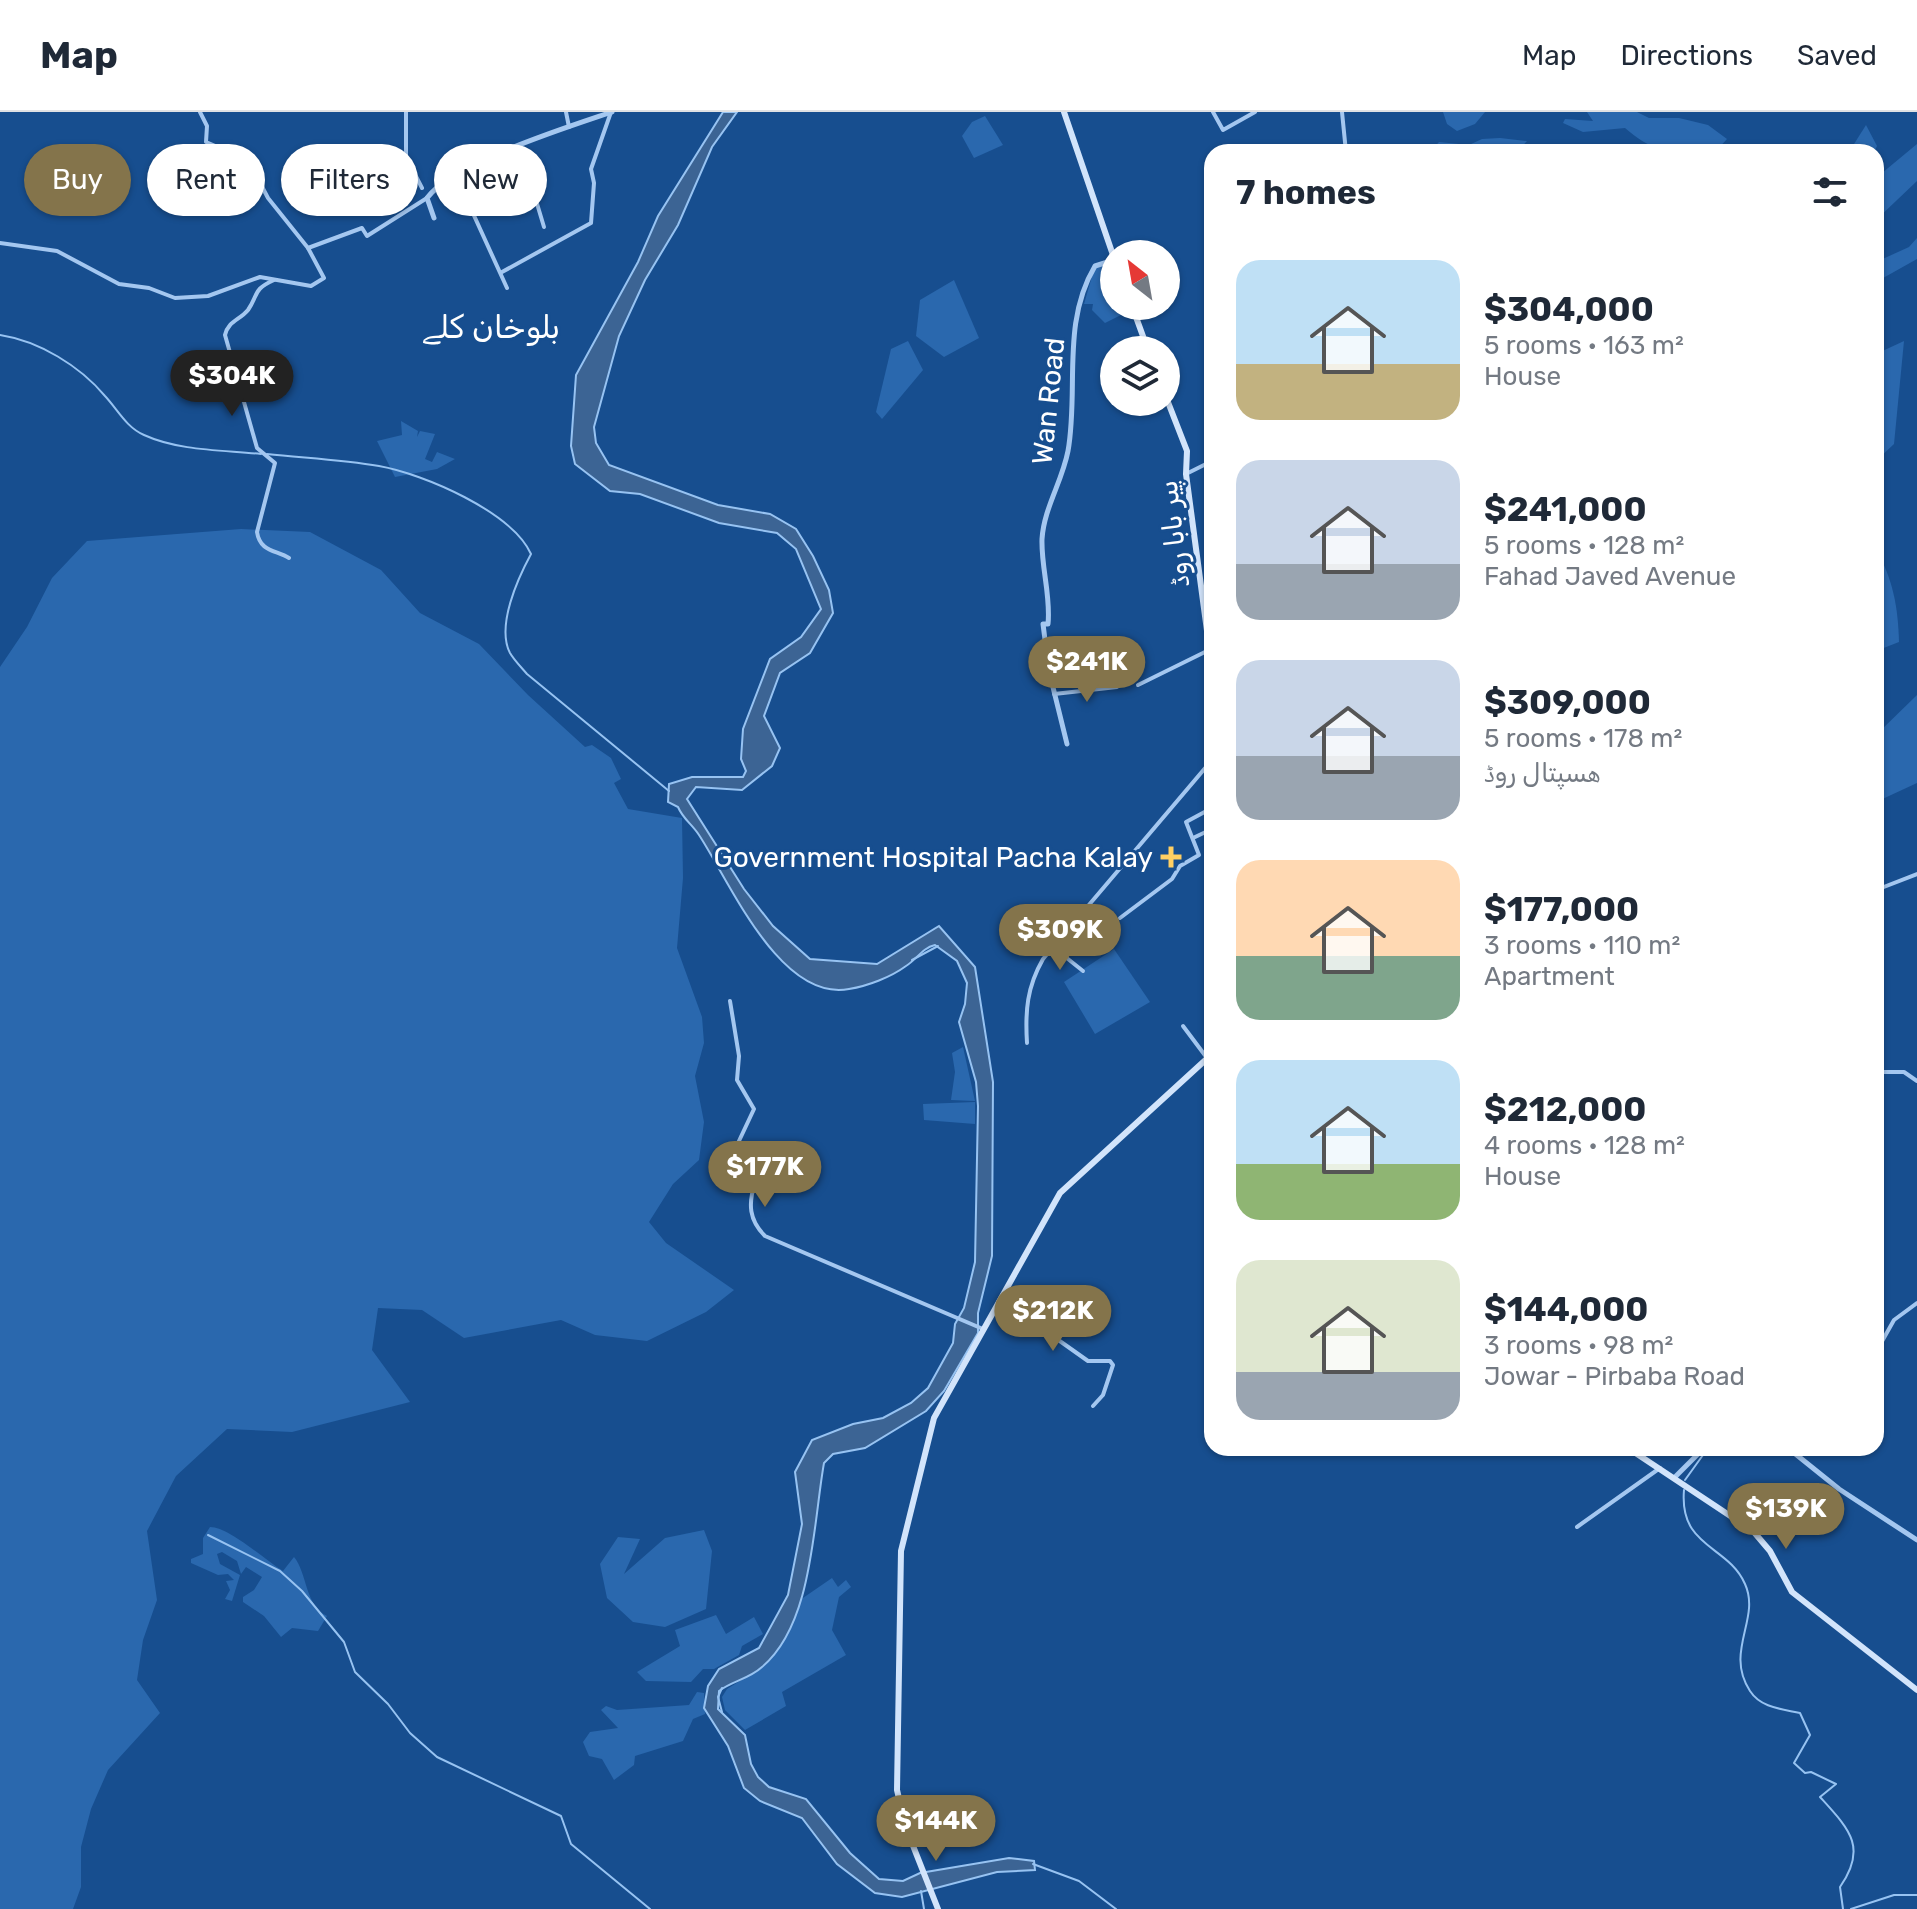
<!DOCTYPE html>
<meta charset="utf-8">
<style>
body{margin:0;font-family:Rubik,"Noto Naskh Arabic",sans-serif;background:#f6f6f7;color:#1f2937;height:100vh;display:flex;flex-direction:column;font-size:30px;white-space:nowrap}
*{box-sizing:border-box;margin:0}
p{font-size:26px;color:#747a83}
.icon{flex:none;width:44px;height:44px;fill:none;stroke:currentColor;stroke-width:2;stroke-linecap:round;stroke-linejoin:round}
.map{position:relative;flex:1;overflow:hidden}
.details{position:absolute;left:1204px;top:32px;width:680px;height:1312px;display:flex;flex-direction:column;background:#fff;border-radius:24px;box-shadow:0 2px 6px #0004}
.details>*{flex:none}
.hud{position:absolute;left:24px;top:32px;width:760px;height:72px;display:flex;gap:16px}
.needle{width:52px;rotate:329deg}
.tools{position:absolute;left:1100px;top:128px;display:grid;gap:16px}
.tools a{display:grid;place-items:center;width:80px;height:80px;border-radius:50%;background:#fff;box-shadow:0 2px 6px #0004;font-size:40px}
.price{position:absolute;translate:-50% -68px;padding:0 18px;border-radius:28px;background:#84744b;color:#fff;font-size:26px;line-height:52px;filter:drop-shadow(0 2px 4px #0008)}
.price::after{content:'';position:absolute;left:50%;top:48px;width:24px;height:18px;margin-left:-12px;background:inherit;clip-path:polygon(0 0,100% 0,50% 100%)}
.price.active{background:#222;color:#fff}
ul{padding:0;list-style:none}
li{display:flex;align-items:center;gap:24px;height:200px;padding:0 32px}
li span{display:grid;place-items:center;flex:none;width:224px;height:160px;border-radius:24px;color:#555}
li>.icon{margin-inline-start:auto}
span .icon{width:96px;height:96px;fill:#fffc;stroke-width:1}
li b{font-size:34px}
h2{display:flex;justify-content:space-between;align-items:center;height:96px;padding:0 32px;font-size:34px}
.tag{padding:0 28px;border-radius:36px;background:#fff;box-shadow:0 2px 6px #0004;font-size:28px;line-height:72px}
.tag.active{background:#84744b;color:#fff}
header{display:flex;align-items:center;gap:48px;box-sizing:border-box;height:112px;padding:0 40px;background:#fff;border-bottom:2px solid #e0e1e3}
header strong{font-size:38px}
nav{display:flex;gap:44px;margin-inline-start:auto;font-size:28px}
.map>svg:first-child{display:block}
</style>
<header>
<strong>Map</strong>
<nav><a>Map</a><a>Directions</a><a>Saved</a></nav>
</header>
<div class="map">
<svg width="1917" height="1797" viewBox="0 0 1917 1797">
<rect width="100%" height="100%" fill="#174e8f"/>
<g fill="#2a68ae">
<path d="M1443,0h42l-10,12 -18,7 -10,-7z"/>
<path d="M1587,0h50l12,6h30l29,7 19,14 -12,13c-41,0 -58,4 -90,-24l-42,4 -20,-9 2,-4 28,2z"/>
<path d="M985,4l18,29 -29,13 -12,-22 10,-14z"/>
<path d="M1866,13l11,21 -3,6h-25z"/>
<path d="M1500,26l27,3 -10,11h-87l9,-10 30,3 13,-6z"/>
<path d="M1917,32v37l-41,39v-42z"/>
<path d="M1917,126v21l-41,23v-20l33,-15z"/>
<path d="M1114,148v46l19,3 -28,14 -13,-13 1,-6h-9l11,-38z"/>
<path d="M954,168l25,58 -35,19 -28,-21 4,-36z"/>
<path d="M908,229l15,29 -41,49 -6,-7 15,-63z"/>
<path d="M1904,229l-10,103 -18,17v-107z"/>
<path d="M401,309l17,10 -1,6 3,-6 15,3 -10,25 7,3 5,-10 18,7 -18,10 -42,8 -18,-36 25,-6z"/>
<path d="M241,417l69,3 71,38 39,43 59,31 49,51 57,52 7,-2 19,13 10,21 -7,4 14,26 54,9 1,60 -6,70 25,69 2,26 -9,33 9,46 -5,38 -26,24 -24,38 17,21 68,47 -28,22 -59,29 -52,-6 -34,-15 -97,18 -42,-28 -44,-2 -6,42 38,52 -118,30 -65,-3 -51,47 -29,55 10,69 -14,40 -6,40 23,33 -52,57 -17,39 -10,38v40l-8,22h-73v-1242l27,-40 25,-49 35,-37z"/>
<path d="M1876,437c17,31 22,57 23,93l-23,9z"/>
<path d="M1917,583v88l-41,19v-67z"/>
<path d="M1114,837l36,53 -55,32 -31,-52z"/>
<path d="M963,935l12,54 -24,-1 4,-28 -3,-19z"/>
<path d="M975,990v22l-51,-4 -1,-16z"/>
<path d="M210,1415c19,0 55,33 73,44l11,-14c13,15 11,49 33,59l-9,15 -26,-3 -11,9 -17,-21 -21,-14v-5l11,-7 8,-13 -16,-10 -5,7 -4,-13 -15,-9 -5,2 3,10 20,11 -8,26 -7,-2 5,-9 -4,-9 8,-1 -6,-6 -10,1 -27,-12v-4l12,-5v-16z"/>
<path d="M704,1418l8,21 -6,58 -41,18 -32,-5 -26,-24 -7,-34 18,-27 22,2 -16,35 41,-36z"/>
<path d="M832,1466l6,9 8,-7 5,7 -12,10 -7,33 14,25 -64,37 4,14 -41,24 -20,-20 -3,-13 5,-8 37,-23 26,-37 10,-29z"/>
<path d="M716,1503l10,19 28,-17 9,17 -21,12 -3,9 -25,14h-11l-12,13 -45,-1 -9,-9 43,-26 -5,-16z"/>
<path d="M697,1580l7,1 1,21 -12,5 -10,22 -48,15 -1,9 -20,15 -12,-21 -13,-3 -6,-14 7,-10 28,-4 -17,-18 5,-4 11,4 72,-5z"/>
</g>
<path fill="#3c6494" stroke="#97c3f2" stroke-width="2" d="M723,0h14l-25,35 -34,78 -33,55 -26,56 -25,91 2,16 13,22 109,40 52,9 26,15 17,27 16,34 4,23 -23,40 -30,20 -16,43 16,32 -8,18 -30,24 -46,-3 -9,12 57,90 29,37 37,33 67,5 62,-38 36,41 18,115 -1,174 -14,57v20l-34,58 -18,20 -61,37 -32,6 -9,9c-11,61 -11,161 -62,204 -13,12 -30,14 -43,24l-1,18 27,26 6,29 7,13 11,10 37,12 44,54 29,26 24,2 17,-8 89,-15 25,3 1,9 -38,2 -95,25 -27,-4 -38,-29 -35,-46 -42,-17 -16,-13 -16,-42 -24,-38 4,-22 11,-17 40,-21 29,-53 14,-71 -7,-52 17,-32 41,-16 30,-6 28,-15 17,-15 25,-45 2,-19 9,-16 11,-46 3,-156 -2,-24 -17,-60 6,-18 2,-21 -10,-22 -22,-16c-13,3 -18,14 -29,21 -15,11 -38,20 -57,23 -69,13 -119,-107 -150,-154 -7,-11 -16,-16 -21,-28l-10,-5 1,-18 23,-7h51l3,-6 -5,-12 2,-30 27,-70 31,-22 20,-28 -25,-60 -19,-16 -58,-10 -79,-29 -30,-3 -35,-27 -4,-18 5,-71 62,-113 20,-46z"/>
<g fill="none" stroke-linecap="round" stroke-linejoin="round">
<g stroke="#97c3f2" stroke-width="2">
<path d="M0,223c39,6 80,31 105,61 13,14 21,31 39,39 35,16 79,15 117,19"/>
<path d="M267,342c37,4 75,6 112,12 45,8 133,46 152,88 -13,24 -35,72 -21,99 4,7 11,14 17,21l142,117"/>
<path d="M912,848l26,-14"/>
<path d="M1685,1368l23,-32"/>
<path d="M1684,1378c-5,58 44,55 61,94 16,35 -21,67 5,107 11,17 32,18 50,22l10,22 -16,28 11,10 6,-1 25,12 -16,13c29,32 48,50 20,90l3,22"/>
<path d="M208,1423l72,36 22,20 42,51 11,30 33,32 22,29 27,24 124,59 10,28 79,65"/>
<path d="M722,1576l-4,9 4,15"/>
<path d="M1033,1752l46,17 37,28"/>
<path d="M921,1779l3,18"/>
<path d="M1851,1797l43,-14h23"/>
</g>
<g stroke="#a4c7f0" stroke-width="4">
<path d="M200,0l7,14 -1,16 42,18 20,38 40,50"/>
<path d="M406,0v45l16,31"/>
<path d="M566,0l3,15"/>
<path d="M1213,0l10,18 32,-18"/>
<path d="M1342,0l4,40"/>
<path d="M520,35l24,80"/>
<path d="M1525,40l6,-3"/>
<path d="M456,64l51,112"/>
<path d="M0,131l57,8 62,33 30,4 26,10 33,-2 52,-19 51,9 13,-8 -16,-30 54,-20 5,8 60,-38"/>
<path d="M502,160l89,-49 3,-40 -3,-14 20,-57"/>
<path d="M274,168c-22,10 -15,14 -26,30 -8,10 -20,11 -23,25l32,113 18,15 -18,69c3,20 19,18 32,26"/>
<path d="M1186,362l26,-13"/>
<path d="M1138,573l71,-35"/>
<path d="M1054,582l63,-7"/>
<path d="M1193,726l19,-9"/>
<path d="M1876,778l41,-16"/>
<path d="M1120,806l52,-39 8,-13 19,-11 -13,-33 26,-14"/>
<path d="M1053,835l30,24"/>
<path d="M730,889l9,55 -2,24 17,29 -23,49 24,25c-7,21 -6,37 10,53l218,93"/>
<path d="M1183,914l24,32"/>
<path d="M1027,931c-2,-32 0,-56 16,-84l169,-199"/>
<path d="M1876,960h28l13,9"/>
<path d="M1002,1188l86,61h22l3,4 -10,30 -10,11"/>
<path d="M1876,1240l18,-32 23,-17"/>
<path d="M1577,1415l83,-59"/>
</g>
<g stroke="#a4c7f0" stroke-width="5">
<path d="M434,106l-7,-20c26,-35 141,-71 185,-86"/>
<path d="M1067,632l-18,-73 -6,-47h5c3,-28 -7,-57 -6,-85 2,-31 20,-57 26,-88 11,-61 -7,-128 27,-185l19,-6"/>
<path d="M1788,1336l51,41 78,51"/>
<path d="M1674,1366l30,-30"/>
</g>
<g stroke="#d2e4fb" stroke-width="6">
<path d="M1064,0l50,146"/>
<path d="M1132,194l16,44"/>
<path d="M1166,285l21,54 -1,23 26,194"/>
<path d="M1628,1336l125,83 17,20 22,41 125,98"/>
<path d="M938,1797l-32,-81 -9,-38 4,-239 33,-133 126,-225 152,-139"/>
</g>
</g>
<path fill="#ffcf63" stroke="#174e8f" stroke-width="3" d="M1167 733h8v8h8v8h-8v8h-8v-8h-8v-8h8z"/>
<g text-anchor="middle" stroke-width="6" stroke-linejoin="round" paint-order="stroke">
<g font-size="28" fill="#fff" stroke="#174e8f">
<text transform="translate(1048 289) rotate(-84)" y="10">Wan Road</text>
<text transform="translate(1173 422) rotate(-97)" y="10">پیر بابا روڈ</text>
</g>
<g font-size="28" fill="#fff" stroke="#174e8f" text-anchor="end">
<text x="1153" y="755">Government Hospital Pacha Kalay</text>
</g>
<g font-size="32" fill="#fff" stroke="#174e8f">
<text x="491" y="226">بلوخان كلے</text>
</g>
</g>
</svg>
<div class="tools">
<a><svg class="needle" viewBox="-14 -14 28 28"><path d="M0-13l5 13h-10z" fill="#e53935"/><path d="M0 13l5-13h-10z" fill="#747a83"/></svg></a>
<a><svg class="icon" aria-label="layers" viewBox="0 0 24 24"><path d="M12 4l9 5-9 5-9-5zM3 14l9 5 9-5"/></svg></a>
</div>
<b class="price active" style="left:232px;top:306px">$304K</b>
<b class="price" style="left:1087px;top:592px">$241K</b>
<b class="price" style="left:1060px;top:860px">$309K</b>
<b class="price" style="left:765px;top:1097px">$177K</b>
<b class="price" style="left:1053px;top:1241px">$212K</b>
<b class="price" style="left:1786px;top:1439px">$139K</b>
<b class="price" style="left:936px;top:1751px">$144K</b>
<div class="hud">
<a class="tag active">Buy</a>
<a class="tag">Rent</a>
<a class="tag">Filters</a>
<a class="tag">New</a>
</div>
<section class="details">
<h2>7 homes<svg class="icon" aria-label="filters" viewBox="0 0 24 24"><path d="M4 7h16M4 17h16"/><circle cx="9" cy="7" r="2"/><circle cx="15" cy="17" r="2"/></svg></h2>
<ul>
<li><span style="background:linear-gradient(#bfe0f5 65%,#c2b280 0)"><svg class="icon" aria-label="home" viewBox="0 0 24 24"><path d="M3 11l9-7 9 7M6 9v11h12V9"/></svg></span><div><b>$304,000</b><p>5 rooms · 163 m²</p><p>House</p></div></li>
<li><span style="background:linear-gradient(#c9d6e8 65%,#9aa5b1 0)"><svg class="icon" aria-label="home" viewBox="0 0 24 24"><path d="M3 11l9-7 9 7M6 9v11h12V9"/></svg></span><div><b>$241,000</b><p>5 rooms · 128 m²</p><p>Fahad Javed Avenue</p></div></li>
<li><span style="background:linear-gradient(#c9d6e8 60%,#9aa5b1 0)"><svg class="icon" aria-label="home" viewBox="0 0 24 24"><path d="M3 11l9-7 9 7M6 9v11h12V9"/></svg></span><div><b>$309,000</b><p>5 rooms · 178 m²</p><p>ھسپتال روڈ</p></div></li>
<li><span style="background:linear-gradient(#ffd9b3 60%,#7fa58c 0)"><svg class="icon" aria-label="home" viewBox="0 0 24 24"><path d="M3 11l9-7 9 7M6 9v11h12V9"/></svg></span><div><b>$177,000</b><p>3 rooms · 110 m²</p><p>Apartment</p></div></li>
<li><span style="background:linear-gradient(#bfe0f5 65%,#8fb573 0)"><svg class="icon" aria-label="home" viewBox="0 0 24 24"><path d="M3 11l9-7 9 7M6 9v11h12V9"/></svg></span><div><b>$212,000</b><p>4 rooms · 128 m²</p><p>House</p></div></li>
<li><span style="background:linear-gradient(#dfe7d0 70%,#9aa5b1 0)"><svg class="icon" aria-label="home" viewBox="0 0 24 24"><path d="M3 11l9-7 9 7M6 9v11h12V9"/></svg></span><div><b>$144,000</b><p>3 rooms · 98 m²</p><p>Jowar - Pirbaba Road</p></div></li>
</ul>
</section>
</div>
